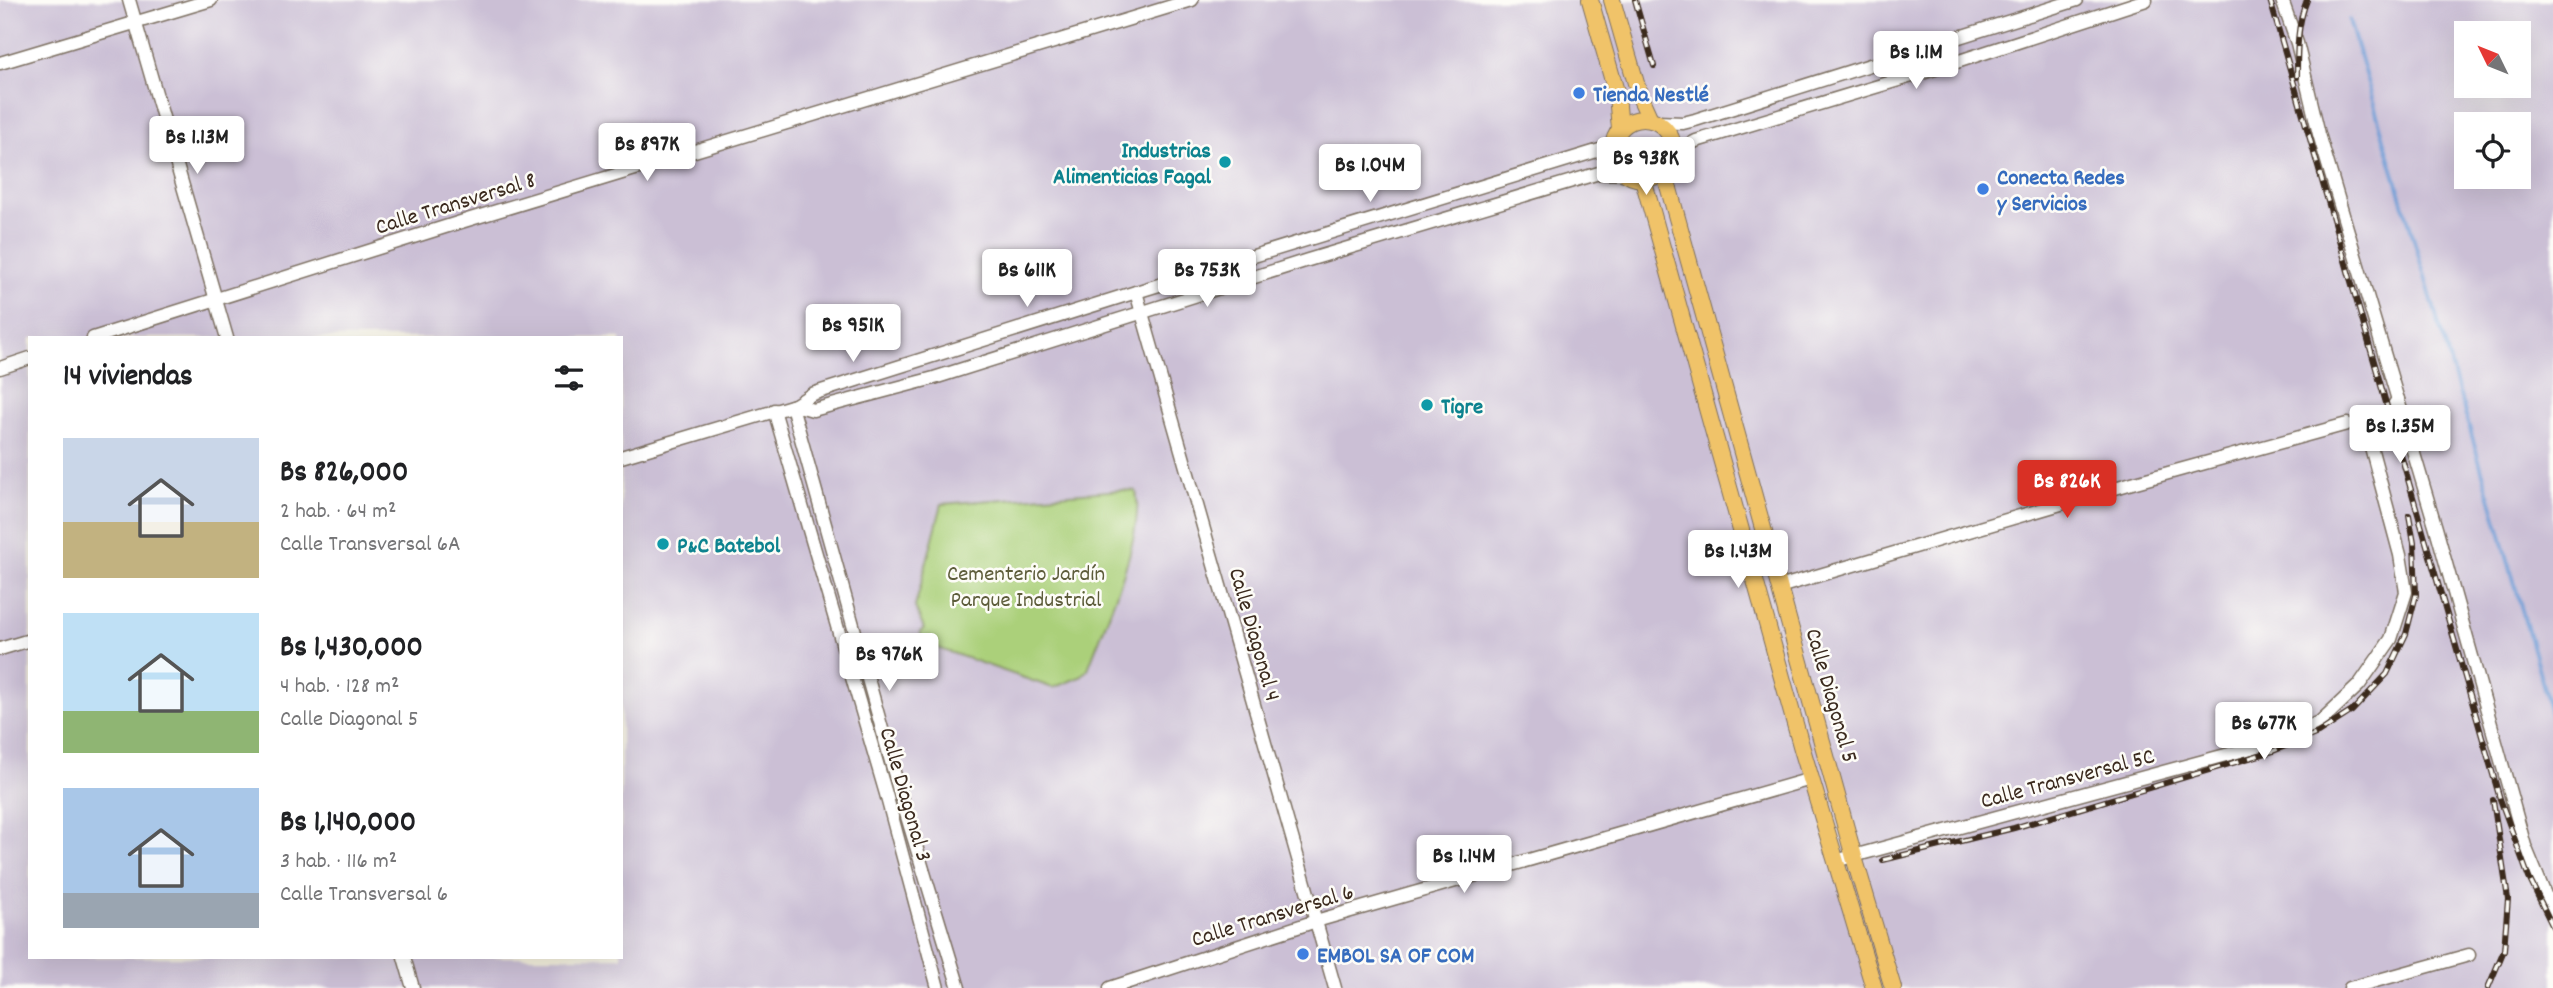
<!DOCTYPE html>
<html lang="es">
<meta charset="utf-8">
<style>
body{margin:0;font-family:Dekko,sans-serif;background:#f2f2f2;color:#202124;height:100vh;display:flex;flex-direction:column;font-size:26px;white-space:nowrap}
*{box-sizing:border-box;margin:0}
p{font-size:23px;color:#757577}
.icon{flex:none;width:38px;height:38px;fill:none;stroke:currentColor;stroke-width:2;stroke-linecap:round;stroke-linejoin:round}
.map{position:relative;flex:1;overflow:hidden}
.sheet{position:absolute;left:28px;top:336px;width:595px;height:623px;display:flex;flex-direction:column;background:#fff;border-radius:0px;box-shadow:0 7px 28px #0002}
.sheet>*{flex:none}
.needle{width:46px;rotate:313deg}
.tools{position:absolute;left:2454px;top:21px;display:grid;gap:14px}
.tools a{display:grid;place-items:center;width:77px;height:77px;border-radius:0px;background:#fff;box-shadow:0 7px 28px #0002;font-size:35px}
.price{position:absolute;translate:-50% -60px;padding:0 16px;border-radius:7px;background:#fff;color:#222;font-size:23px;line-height:46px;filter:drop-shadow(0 2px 4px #0008)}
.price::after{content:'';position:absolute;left:50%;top:42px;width:21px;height:16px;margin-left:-10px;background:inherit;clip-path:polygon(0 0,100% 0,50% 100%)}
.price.active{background:#d93025;color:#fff}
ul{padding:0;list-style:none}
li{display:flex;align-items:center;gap:21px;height:175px;padding:0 35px}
li span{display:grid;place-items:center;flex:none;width:196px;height:140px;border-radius:0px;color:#555}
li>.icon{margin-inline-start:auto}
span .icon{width:84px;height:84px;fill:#fffc;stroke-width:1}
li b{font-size:30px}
h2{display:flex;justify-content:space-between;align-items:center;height:84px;padding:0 35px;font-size:30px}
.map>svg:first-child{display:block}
</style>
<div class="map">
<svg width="2553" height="988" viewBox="0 0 2553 988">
<rect width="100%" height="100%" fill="#fdfcf7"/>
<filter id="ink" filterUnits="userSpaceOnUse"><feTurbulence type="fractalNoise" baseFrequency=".0143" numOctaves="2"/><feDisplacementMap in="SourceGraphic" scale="14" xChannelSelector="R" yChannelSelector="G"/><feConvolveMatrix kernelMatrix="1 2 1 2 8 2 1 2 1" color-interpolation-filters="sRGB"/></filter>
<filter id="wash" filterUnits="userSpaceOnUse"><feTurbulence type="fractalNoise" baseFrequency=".00686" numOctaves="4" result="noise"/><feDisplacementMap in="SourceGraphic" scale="28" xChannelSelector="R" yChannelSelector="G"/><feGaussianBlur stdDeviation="1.57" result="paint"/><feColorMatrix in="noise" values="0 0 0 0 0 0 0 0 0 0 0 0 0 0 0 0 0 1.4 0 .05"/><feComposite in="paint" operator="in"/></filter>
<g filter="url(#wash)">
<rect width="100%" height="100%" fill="#f4f0dd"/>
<path fill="#cbbfd5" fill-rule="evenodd" d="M0,0h2553v988h-2553zM2466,33h52v53h-52zM2466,124h52v53h-52zM30,338h591v619h-591z"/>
<path fill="#abd07a" stroke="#737d4c" stroke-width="2" d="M1121,490l15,1c9,45 -32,134 -48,178l-8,8 -27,11 -124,-43 -2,-5 -4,2 -3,-10 4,-3 -9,-22 27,-103z"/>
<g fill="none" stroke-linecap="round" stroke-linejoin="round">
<path stroke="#6d9dd6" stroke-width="3.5" d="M2349,20l151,511 53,190"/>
</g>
</g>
<g filter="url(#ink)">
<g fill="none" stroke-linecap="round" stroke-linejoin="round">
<g stroke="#7c6f61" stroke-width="15">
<g id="minor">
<path d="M129,0l98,338"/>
<path d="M2282,0l15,43 22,91 117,394 89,318 28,68"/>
<path d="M0,63l211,-63"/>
<path d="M1657,122l26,1 12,-3 382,-120"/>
<path d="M1672,159l10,-11 14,-7 239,-72 211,-69"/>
<path d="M1136,292l199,696"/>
<path d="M93,338l371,-117 728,-221"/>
<path d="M0,368l30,-10"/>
<path d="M795,405l18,5 121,-32 374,-118 291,-87 27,1"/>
<path d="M792,406l107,384 60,198"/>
<path d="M774,410l112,384 52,194"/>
<path d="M621,457l174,-52 17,-11 324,-102 477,-146"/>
<path d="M1779,587l353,-104 215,-59"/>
<path d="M0,649l30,-9"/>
<path d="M1835,861l446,-121 40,-19 38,-36 32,-46 15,-47 -6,-37 -29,-108 3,-12 24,-36"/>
<path d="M404,957l9,31"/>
<path d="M1110,988l206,-67 495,-142"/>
<path d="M2350,988l119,-33"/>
</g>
</g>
<g stroke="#7c6f61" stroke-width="18">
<g id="major">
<path d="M1590,0l27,95 3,34"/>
<path d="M1612,0l28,97 10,22"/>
<circle cx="1643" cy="149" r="30"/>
<path d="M1664,171l190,686 39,131"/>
<path d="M1643,179l159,570 72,239"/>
</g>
</g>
<use href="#minor" stroke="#fff" stroke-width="12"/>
<use href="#major" stroke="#f0c369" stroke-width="16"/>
<g stroke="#3b2a1e" stroke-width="6">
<g id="rail">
<path d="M1635,0l19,66"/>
<path d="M2270,0l230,799 29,79 24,49"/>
<path d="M2297,77c0,-26 0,-53 10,-77"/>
<path d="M1883,860l131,-32 259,-77 45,-18 34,-22 35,-37 19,-40 10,-39 -2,-52 -5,-28"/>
<path d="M2488,988l16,-38 4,-51 -15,-99"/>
</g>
</g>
<use href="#rail" stroke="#fdfcf7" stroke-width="3.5" stroke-dasharray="10" stroke-linecap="butt"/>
</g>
</g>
<g fill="#3f7fe0" stroke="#fdfcf7" stroke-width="2.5">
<circle cx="1579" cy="93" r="7"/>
<circle cx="1983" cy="189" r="7"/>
<circle cx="1303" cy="954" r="7"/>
</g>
<g fill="#0f9aa8" stroke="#fdfcf7" stroke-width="2.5">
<circle cx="1225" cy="162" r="7"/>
<circle cx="1427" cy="405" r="7"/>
<circle cx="663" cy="544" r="7"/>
</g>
<g text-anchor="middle" stroke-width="5" stroke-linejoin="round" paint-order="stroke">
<g font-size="23" font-weight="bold" fill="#366cbe" stroke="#fdfcf7" text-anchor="start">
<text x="1593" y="101">Tienda Nestlé</text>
<text x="1997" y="184">Conecta Redes<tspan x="1997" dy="26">y Servicios</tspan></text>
<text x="1317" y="962">EMBOL SA OF COM</text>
</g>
<g font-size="23" font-weight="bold" fill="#0d838f" stroke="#fdfcf7" text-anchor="start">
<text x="1211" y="157" text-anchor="end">Industrias<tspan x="1211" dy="26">Alimenticias Fagal</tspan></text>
<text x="1441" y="413">Tigre</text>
<text x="677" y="552">P&amp;C Batebol</text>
</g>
<g font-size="23" fill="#3b2a1e" stroke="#fdfcf7">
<text transform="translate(455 202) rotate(-17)" y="8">Calle Transversal 8</text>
<text transform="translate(1256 634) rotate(74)" y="8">Calle Diagonal 4</text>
<text transform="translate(1833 695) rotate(74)" y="8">Calle Diagonal 5</text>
<text transform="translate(2067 777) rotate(-15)" y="8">Calle Transversal 5C</text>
<text transform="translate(907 794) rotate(74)" y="8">Calle Diagonal 3</text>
<text transform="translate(1272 914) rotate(-17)" y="8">Calle Transversal 6</text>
</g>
<g font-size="23" fill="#5d5c3a" stroke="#fdfcf7">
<text x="1026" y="580">Cementerio Jardín<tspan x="1026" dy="26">Parque Industrial</tspan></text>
</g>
</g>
</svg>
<div class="tools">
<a><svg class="needle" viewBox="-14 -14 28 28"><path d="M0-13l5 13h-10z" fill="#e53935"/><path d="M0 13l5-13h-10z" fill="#757577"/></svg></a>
<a><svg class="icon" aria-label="locate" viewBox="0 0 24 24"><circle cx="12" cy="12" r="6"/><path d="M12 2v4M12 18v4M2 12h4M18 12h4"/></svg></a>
</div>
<b class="price" style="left:1916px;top:91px">Bs 1.1M</b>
<b class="price" style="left:197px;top:176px">Bs 1.13M</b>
<b class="price" style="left:647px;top:183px">Bs 897K</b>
<b class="price" style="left:1646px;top:197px">Bs 938K</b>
<b class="price" style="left:1370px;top:204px">Bs 1.04M</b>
<b class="price" style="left:1027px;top:309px">Bs 611K</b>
<b class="price" style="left:1207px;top:309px">Bs 753K</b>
<b class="price" style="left:853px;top:364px">Bs 951K</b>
<b class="price" style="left:2400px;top:465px">Bs 1.35M</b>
<b class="price active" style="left:2067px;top:520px">Bs 826K</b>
<b class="price" style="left:1738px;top:590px">Bs 1.43M</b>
<b class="price" style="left:889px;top:693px">Bs 976K</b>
<b class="price" style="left:2264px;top:762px">Bs 677K</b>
<b class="price" style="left:1464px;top:895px">Bs 1.14M</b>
<section class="sheet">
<h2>14 viviendas<svg class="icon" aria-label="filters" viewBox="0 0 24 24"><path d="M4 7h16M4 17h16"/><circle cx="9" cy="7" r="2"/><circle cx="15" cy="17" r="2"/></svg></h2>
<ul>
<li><span style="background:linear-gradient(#c9d6e8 60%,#c2b280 0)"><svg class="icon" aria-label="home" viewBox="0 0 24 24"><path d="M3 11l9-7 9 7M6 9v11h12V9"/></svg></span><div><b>Bs 826,000</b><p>2 hab. · 64 m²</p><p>Calle Transversal 6A</p></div></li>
<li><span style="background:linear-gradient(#bfe0f5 70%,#8fb573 0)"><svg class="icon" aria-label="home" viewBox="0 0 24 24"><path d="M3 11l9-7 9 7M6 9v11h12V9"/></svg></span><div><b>Bs 1,430,000</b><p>4 hab. · 128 m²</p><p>Calle Diagonal 5</p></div></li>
<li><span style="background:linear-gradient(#a9c7e8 75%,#9aa5b1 0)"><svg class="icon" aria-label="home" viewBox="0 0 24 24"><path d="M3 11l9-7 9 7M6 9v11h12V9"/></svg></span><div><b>Bs 1,140,000</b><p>3 hab. · 116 m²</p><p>Calle Transversal 6</p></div></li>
</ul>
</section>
</div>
